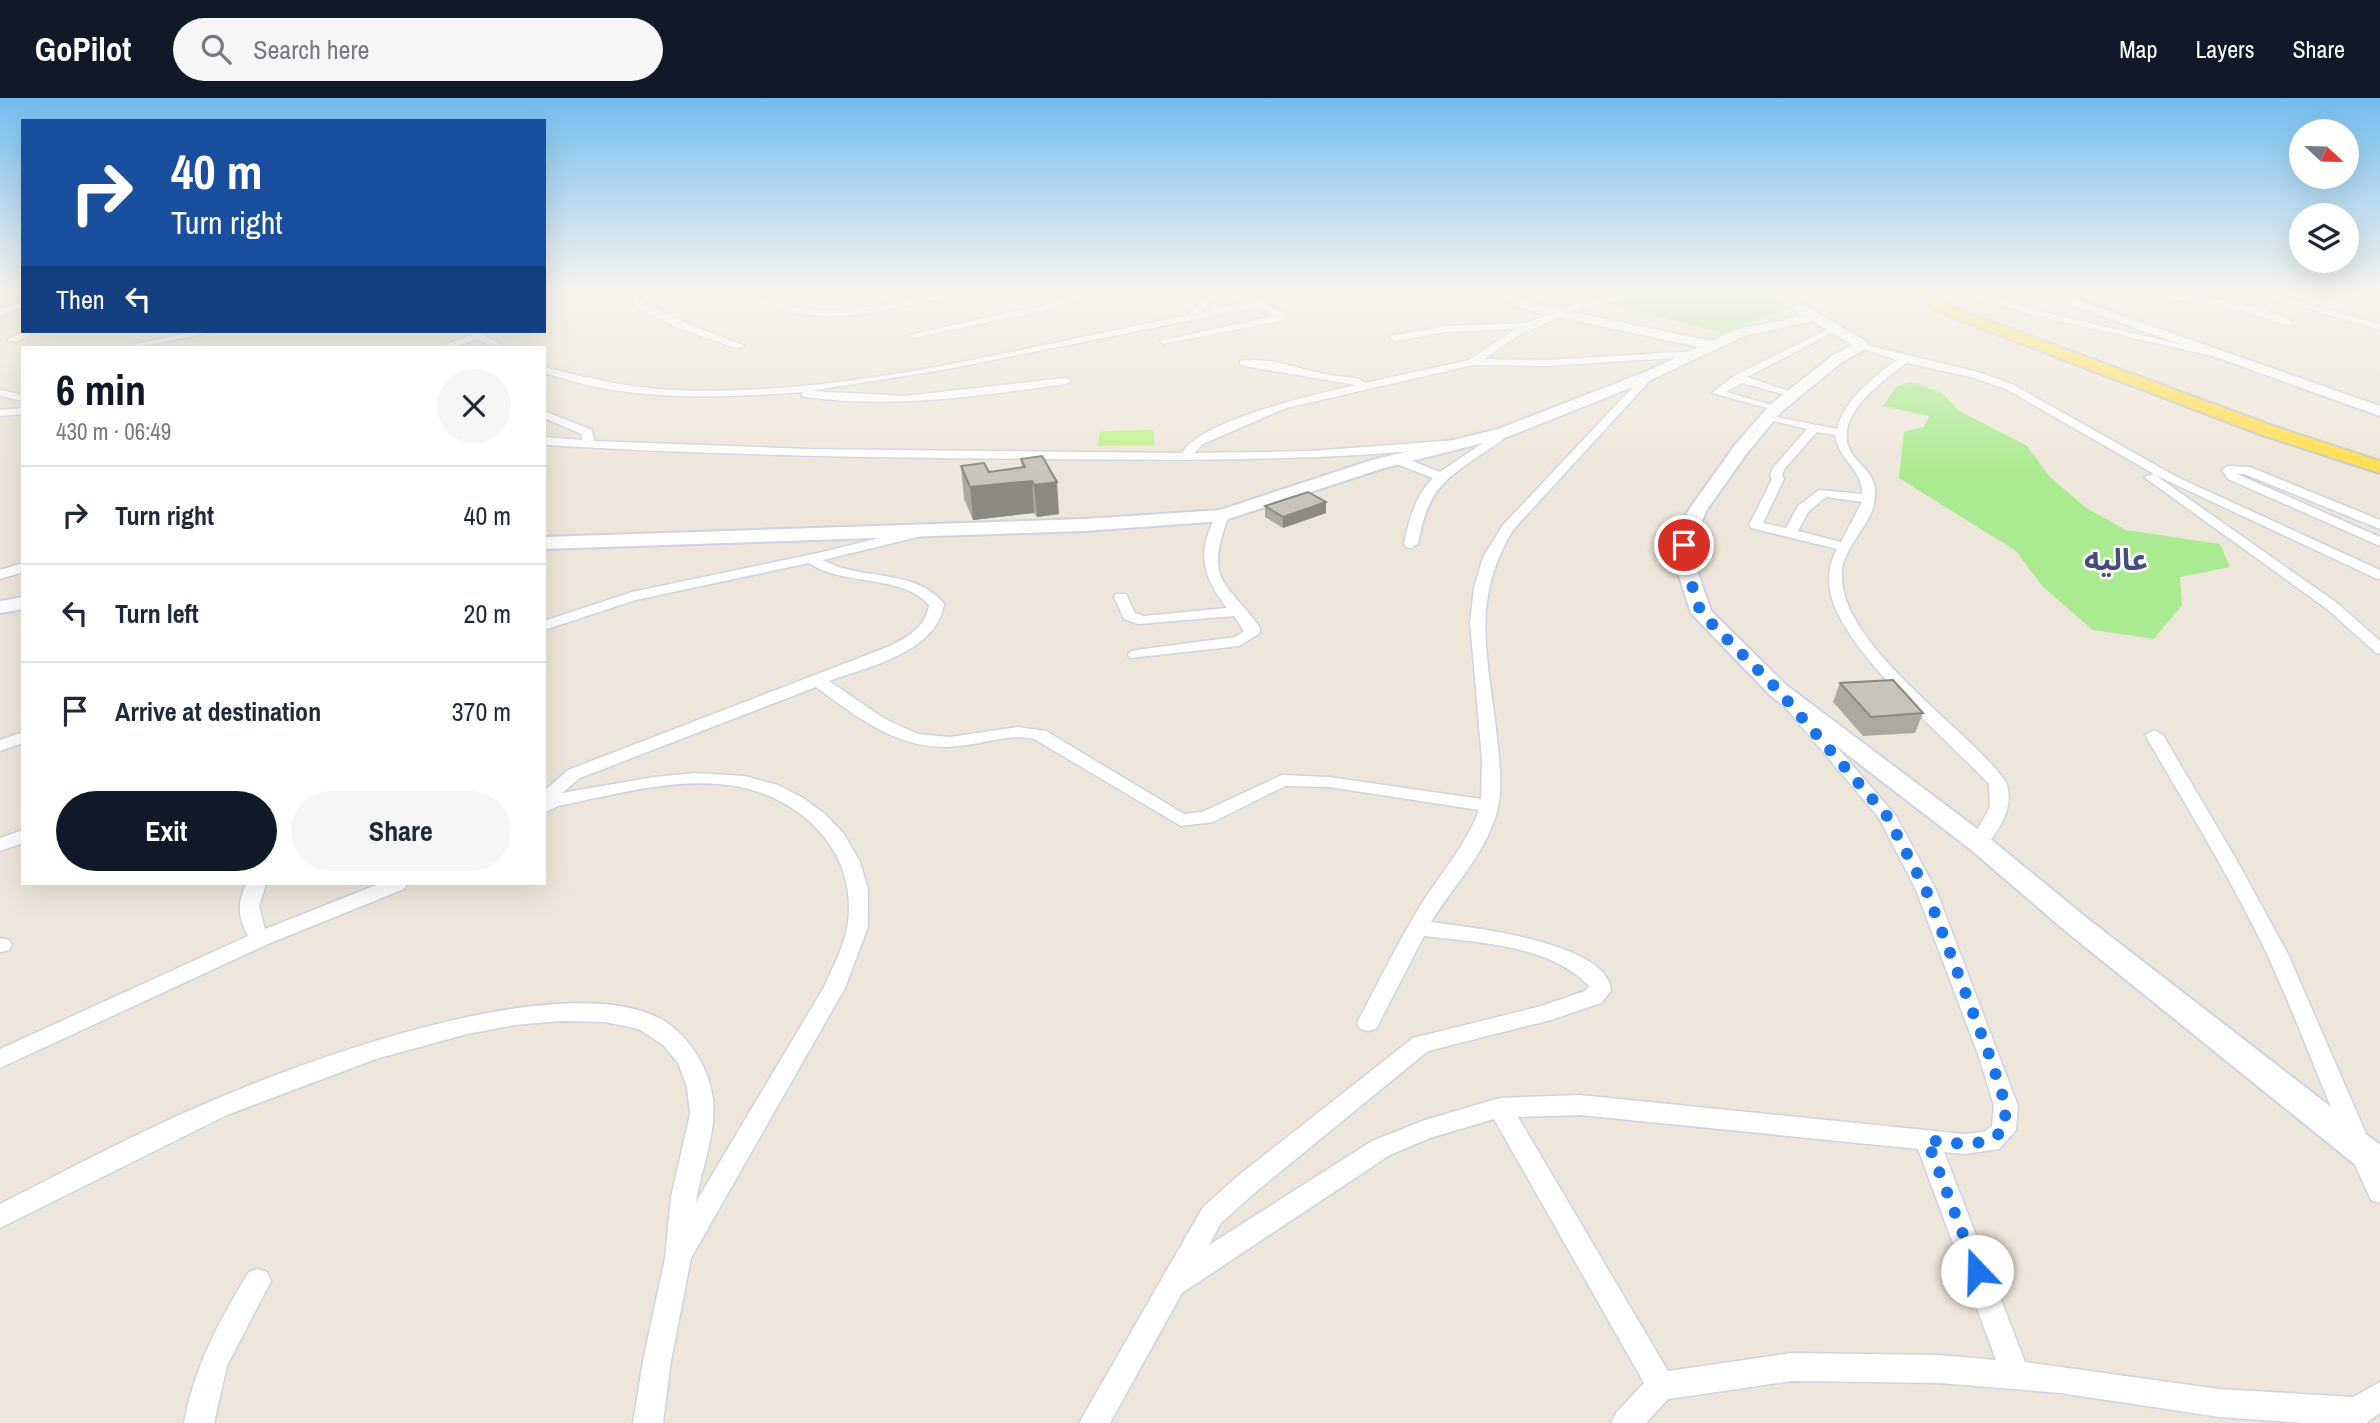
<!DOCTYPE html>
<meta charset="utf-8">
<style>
:root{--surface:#fff;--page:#f6f6f7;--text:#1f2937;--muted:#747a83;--line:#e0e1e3;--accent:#111827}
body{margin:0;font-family:"Archivo Narrow","Noto Sans Arabic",sans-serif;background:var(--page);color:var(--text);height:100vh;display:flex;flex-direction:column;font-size:26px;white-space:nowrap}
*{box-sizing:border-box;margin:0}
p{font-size:23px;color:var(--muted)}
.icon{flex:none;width:38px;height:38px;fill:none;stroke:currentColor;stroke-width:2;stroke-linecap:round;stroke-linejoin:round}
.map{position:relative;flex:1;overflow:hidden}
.sheet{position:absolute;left:21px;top:248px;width:525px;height:539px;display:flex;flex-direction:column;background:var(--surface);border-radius:0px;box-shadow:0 7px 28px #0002}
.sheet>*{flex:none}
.guide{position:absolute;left:21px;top:21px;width:525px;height:214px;border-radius:0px;box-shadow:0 7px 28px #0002;background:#1a4fa0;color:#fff;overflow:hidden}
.needle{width:46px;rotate:112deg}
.tools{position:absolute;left:2289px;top:21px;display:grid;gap:14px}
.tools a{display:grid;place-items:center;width:70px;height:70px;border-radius:50%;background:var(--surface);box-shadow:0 7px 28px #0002;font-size:35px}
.pin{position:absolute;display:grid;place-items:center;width:60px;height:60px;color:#fff;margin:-30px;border:4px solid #fff;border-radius:50%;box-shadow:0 2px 7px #0007}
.me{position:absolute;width:77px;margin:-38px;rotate:339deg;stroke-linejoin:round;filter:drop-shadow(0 0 5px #0008)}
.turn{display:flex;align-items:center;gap:24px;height:147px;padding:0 35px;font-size:32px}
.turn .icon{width:91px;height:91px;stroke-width:2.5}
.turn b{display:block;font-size:49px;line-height:60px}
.then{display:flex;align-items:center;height:66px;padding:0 35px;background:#0003;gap:14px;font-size:26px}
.round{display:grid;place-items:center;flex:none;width:74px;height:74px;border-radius:37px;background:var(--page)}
.overview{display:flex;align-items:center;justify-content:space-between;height:119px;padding:0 35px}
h1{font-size:42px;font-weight:700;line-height:52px;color:var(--accent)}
.button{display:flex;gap:14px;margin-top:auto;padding:14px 35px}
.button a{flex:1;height:80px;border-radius:42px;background:var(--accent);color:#fff;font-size:28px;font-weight:700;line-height:80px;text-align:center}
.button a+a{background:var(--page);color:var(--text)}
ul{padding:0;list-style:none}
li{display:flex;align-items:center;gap:21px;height:98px;padding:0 35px;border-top:2px solid var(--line)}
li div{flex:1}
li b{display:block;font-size:26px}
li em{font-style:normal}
header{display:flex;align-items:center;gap:42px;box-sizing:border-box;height:98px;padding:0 35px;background:var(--accent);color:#fff}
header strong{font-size:33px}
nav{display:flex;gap:38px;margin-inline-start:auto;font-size:24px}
.search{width:490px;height:63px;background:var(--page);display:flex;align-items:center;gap:18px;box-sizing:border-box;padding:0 24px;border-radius:38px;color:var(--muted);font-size:26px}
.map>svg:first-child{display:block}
.green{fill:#aaea90}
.pitch{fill:#c2f38b}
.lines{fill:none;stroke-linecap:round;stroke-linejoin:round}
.street-casing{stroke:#cfd2e4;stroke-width:3}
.secondary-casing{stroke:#cfd2e4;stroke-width:4}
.primary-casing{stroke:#c8c8c8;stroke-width:4}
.street{fill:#fff;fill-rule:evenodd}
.secondary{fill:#fff;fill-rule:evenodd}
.primary{fill:#ffde4d;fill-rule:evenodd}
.wall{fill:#aca99f}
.shaded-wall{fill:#8c8982}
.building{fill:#c8c4b9;stroke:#8c8982;stroke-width:2}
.route{stroke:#1a73e8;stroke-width:12;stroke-dasharray:0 21.6}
.labels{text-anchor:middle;stroke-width:5;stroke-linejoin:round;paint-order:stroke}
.far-town-label{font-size:30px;font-weight:bold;fill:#454d7f;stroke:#fff}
</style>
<header>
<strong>GoPilot</strong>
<div class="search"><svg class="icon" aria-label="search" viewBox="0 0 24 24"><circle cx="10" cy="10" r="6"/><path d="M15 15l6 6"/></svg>Search here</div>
<nav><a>Map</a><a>Layers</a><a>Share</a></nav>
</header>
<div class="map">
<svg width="2380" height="1325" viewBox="0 0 2380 1325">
<rect width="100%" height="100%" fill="#ede6da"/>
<!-- green -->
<g class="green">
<polygon points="1663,191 1761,191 1791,209 1723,235 1601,204"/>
<polygon points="1910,284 1941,294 1958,312 2027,348 2050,379 2086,410 2126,432 2220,446 2230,469 2180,479 2182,507 2154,541 2093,532 2043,489 2016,453 1899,380 1904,334 1924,329 1929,318 1883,308 1897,288"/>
</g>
<!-- pitch -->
<polygon class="pitch" points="1154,332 1154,347 1098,348 1100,333"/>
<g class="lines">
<!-- street casing -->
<g class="street-casing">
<g id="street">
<path d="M 628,191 L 637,191 L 637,198 L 641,203 L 688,226 L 745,248 L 736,250 C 706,239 647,224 627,198 Z"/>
<path d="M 747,191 L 756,191 L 757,197 C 808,222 862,211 915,200 L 891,191 C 903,191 913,196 925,197 C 940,199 956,190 972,191 C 959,199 939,200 925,204 C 865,218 805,228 749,200 Z"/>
<polygon points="1092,191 1106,191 1045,212 914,240 909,237 1040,208"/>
<path d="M 1215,191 L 1225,191 L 1201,214 L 1308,191 L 1323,191 L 1266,206 L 1284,215 L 1285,220 L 1280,223 L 1164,246 L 1159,243 L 1275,218 L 1256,209 L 954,270 L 810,293 L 904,298 L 1066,280 L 1071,283 L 1066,286 C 979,298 894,311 806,299 L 802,298 L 802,294 C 737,299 672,302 607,291 C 586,288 565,281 544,275 L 544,269 C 587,280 630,290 674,292 C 847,299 1019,250 1188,217 Z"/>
<path d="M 1633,191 L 1650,191 L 1558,219 L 1516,239 L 1484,261 L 1548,262 L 1698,253 L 1702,254 L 1702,258 L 1548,268 L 1473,267 L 1286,310 L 1203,346 L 1194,355 L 1311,353 L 1457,342 L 1459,345 L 1453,349 C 1316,364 1179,362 1041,361 C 875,360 710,357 544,347 L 544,339 L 582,342 L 582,336 L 544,320 L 544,313 L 592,332 L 594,343 L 808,351 L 1182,355 C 1203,321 1317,296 1356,287 L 1244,268 L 1240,267 L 1240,263 C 1269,258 1301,272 1329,277 C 1339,279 1360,278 1365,285 L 1469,262 L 1515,231 L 1446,234 L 1395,243 L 1390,240 L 1391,238 L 1446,228 L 1527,225 L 1573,207 Z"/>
<polygon points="1812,191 1824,191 1795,205 1787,203"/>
<polygon points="1962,191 1974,191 2043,214 2212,254 2207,257 2038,218 1980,201"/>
<polygon points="2240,191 2254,191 2380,226 2380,232"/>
<path d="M 2109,193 C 2155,194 2256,199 2293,225 L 2288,228 L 2255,217 L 2199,204 L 2139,199 L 2047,200 L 2042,197 L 2047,194 Z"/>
<polygon points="23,203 23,209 0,217 0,211"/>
<polygon points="1832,229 1840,231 1747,279 1794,295 1794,299 1742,285 1726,294 1779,309 1779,313 1712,295 1734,278"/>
<polygon points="26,233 39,233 16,244 7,242"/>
<polygon points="197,233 211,234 136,250 131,247"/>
<polygon points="478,234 509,250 497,250 477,241 451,250 437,250"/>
<path d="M 1858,245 L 1978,274 L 2014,287 L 2177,379 L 2380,472 L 2380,481 L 2375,480 L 2155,377 L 2337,505 L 2380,543 L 2380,556 L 2375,554 L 2327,511 L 2144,379 L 2154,376 L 2006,291 L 1970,279 L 1907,265 C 1884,282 1833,317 1850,352 C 1857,366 1874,374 1875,392 C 1878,424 1844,444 1842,474 C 1837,546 1967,629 2006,684 C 2015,710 2000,729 1986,749 L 1972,749 L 1970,745 L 1990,709 L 1989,686 C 1946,640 1845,555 1831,497 C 1827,480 1829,466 1837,451 L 1751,430 L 1749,427 L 1772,381 L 1770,377 L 1773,370 L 1807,331 L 1761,320 L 1767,317 L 1837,331 C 1844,301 1874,279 1897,262 L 1858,249 ZM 1817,334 L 1835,337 C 1838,361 1863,372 1862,396 L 1819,392 L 1798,408 L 1786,430 L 1763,425 L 1784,381 L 1782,377 L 1785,370 ZM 1826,399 L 1862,404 L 1841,444 L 1798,433 L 1808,414 Z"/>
<path d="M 1646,275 L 1655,277 L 1513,432 C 1469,505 1489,561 1497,640 C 1499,662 1503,687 1498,709 C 1489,752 1453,788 1431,824 C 1468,829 1610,844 1611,893 L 1601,905 L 1551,922 L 1428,953 L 1257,1093 L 1221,1125 L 1209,1147 L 1372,1043 L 1425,1022 L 1500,1000 L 1580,997 L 1964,1036 L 1984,1034 L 1992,1028 L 1994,1008 L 1979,959 L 1916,792 L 1879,720 L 1786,610 L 1794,605 L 1800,606 L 1896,718 L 1936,792 L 2018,1008 L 2016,1032 L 1999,1051 L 1964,1056 L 1944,1054 L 2025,1264 L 2219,1291 L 2353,1299 L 2380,1284 L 2380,1315 L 2366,1325 L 2304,1325 L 2219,1319 L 2060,1295 L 1939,1285 L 1792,1283 L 1668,1301 L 1646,1325 L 1611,1325 L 1616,1315 L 1644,1285 L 1494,1021 L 1430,1040 L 1390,1057 L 1182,1195 L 1110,1325 L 1079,1325 L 1203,1109 L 1239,1077 L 1413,940 L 1541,908 L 1585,893 L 1589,888 C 1548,846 1479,845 1424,838 L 1376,931 L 1368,933 L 1360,931 L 1357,925 C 1378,885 1398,844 1422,805 C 1442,774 1466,747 1479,712 L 1329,689 L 1285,688 L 1213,724 L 1181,728 L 1034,641 C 1009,635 984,646 958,648 C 902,655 858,620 816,589 L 580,680 L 562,695 L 654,679 L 695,675 L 744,678 L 778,687 L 803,700 L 825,716 L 844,736 L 860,764 L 868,791 L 868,829 L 845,890 L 691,1160 L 671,1263 L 663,1325 L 633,1325 L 643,1263 L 665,1160 L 671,1099 L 690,1016 L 687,989 L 678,965 L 663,947 L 639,931 L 604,924 L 561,923 L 515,927 L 467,936 L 376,961 L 227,1017 L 0,1130 L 0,1106 C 69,1071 138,1034 209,1004 C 308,961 564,867 663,922 C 686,936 705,964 711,990 C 720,1028 702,1067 696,1104 L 824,889 C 833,868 845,847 848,824 C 858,745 789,690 717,686 C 664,682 610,698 558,708 L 544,715 L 544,693 L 568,672 L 885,550 C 905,541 926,530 929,507 C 900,475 844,489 809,465 L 636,502 L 544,532 L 544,523 L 632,494 L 818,455 L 925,429 L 930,430 L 930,436 L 823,462 C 860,483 917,470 944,506 C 937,554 868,569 829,583 L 885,621 L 918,636 L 950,639 L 1018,629 L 1046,633 L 1184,716 L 1202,714 L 1282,677 L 1329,679 L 1481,701 L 1482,662 L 1470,524 L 1474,490 L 1483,459 L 1503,427 ZM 1580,1017 L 1918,1051 L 1996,1262 L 1939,1257 L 1792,1255 L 1668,1273 L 1518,1019 Z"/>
<polygon points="0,292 23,297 23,303 0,298"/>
<polygon points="23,310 23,316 0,318 0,312"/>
<path d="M 1500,333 L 1510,335 C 1501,344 1489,351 1479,358 C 1438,385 1427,398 1418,446 L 1411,450 L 1406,449 L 1404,446 C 1409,421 1415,398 1433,380 L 1394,365 L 1394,359 L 1402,359 L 1440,374 Z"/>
<polygon points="2228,368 2250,369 2380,422 2380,431 2244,376 2237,376 2380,439 2380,448 2228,381 2222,372"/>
<path d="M 1222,413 L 1229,417 C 1205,483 1222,479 1260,529 L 1260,535 L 1239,548 L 1130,560 L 1128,557 L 1130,554 L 1136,552 L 1235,539 L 1244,533 L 1234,518 L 1138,526 L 1124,521 L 1114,499 L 1116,496 L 1126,496 L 1135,515 L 1144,518 L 1227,510 C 1207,484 1197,462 1210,431 C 1213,423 1214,416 1222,413 Z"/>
<polygon points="23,465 23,474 0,481 0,472"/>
<path d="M 2154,632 L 2163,637 L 2236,761 L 2288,856 L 2380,1068 L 2380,1105 L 2371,1102 C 2333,1021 2304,937 2267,856 C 2231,781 2187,709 2145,637 Z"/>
<polygon points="23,634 23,645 0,653 0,642"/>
<polygon points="23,732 23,745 0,753 0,740"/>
<path d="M 246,786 L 266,786 L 259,808 L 265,831 L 379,786 L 407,786 L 404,791 L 268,846 L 0,970 L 0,951 L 248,838 C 238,819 237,806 246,786 Z"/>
<polygon points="0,840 9,842 12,847 9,852 0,854"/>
<path d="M 258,1171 L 267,1174 L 271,1183 L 227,1268 L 214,1325 L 184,1325 C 194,1270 219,1222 249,1174 Z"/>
</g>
</g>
<!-- secondary casing -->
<g class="secondary-casing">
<g id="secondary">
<polygon points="1488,191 1503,191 1543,208 1711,243 1735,232 1803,218 1762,191 1777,191 1867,244 1867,250 1842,264 1781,314 1747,355 1706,413 1693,447 1695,466 1711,513 1786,587 1988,739 2088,821 2380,1047 2380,1082 2368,1077 2068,835 1970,751 1770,597 1691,515 1675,466 1673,447 1688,413 1735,347 1769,308 1832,258 1852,247 1813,223 1744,238 1655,280 1510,338 1384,370 1222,423 1085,433 544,451 544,439 1085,421 1220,412 1372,362 1498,331 1645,274 1699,249 1535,214 1512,207"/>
<polygon points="2027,191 2045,191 2380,308 2380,318"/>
<polygon points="23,499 23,511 0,515 0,503"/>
</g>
</g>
<!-- primary casing -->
<g class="primary-casing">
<polygon id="primary" points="1919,191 1933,191 1937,201 1967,215 2273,328 2380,363 2380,375 2259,336 1957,221 1926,207"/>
</g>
<!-- street -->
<use href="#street" class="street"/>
<!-- secondary -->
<use href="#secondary" class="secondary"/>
<!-- primary -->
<use href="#primary" class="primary"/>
</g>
<!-- wall -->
<g class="wall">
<polygon points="1021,361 1059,416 1037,419 1034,415 973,422 964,401 961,368 989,374 1022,370"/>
<polygon points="1265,408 1326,415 1283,430 1265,419"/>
<polygon points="1840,585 1923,615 1915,635 1863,638 1833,604"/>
</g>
<!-- shaded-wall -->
<g class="shaded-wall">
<polygon points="1032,383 1034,415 973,422 970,389"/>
<polygon points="1057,384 1059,416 1037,419 1034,387"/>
<polygon points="1326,404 1326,415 1283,430 1283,419"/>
</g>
<!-- building -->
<g class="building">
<polygon points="1042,358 1057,384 1034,387 1032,383 970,389 961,368 984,365 989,374 1025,369 1021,361"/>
<polygon points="1308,394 1326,404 1283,419 1265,408"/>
<polygon points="1893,582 1923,615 1871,619 1840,585"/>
</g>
<!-- sky -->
<linearGradient id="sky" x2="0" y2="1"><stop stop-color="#72bdf0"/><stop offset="0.51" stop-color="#f7f4ee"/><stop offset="1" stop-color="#f7f4ee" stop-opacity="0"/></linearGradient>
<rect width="2380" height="376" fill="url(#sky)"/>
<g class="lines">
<!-- route -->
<path class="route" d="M 1684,447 L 1685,466 L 1701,515 L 1778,592 L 1887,718 L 1926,792 L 1990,959 L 2006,1008 L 2004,1032 C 1979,1052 1957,1045 1927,1042 L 1977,1173"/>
</g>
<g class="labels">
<!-- far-town labels -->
<g class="far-town-label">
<text x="2116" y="472">عاليه</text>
</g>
</g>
</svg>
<div class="tools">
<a><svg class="needle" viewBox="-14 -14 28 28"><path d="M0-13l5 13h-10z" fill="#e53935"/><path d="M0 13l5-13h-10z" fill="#747a83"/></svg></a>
<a><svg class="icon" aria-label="layers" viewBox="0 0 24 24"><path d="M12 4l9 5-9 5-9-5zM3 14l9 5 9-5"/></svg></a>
</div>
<div class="pin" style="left:1684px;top:447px;background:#d93025"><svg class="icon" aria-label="arrive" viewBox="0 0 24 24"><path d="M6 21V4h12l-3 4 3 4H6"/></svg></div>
<svg class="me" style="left:1977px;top:1173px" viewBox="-20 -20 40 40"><circle r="19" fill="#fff"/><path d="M0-13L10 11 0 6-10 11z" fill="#1a73e8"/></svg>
<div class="guide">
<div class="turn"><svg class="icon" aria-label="right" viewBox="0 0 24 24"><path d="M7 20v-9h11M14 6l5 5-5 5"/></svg><div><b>40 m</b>Turn right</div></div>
<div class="then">Then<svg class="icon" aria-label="left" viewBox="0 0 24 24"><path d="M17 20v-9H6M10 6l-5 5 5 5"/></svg></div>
</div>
<section class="sheet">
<div class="overview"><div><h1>6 min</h1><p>430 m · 06:49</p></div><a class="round"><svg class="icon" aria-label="close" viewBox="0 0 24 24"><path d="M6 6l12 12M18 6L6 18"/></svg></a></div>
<ul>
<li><svg class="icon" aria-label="right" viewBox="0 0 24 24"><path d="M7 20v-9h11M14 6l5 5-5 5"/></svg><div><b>Turn right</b></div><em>40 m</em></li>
<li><svg class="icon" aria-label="left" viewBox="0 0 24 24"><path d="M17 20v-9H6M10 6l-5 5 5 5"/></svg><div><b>Turn left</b></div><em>20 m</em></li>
<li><svg class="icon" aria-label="arrive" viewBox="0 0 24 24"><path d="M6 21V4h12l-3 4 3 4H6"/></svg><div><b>Arrive at destination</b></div><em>370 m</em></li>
</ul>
<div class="button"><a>Exit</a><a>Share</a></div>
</section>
</div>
